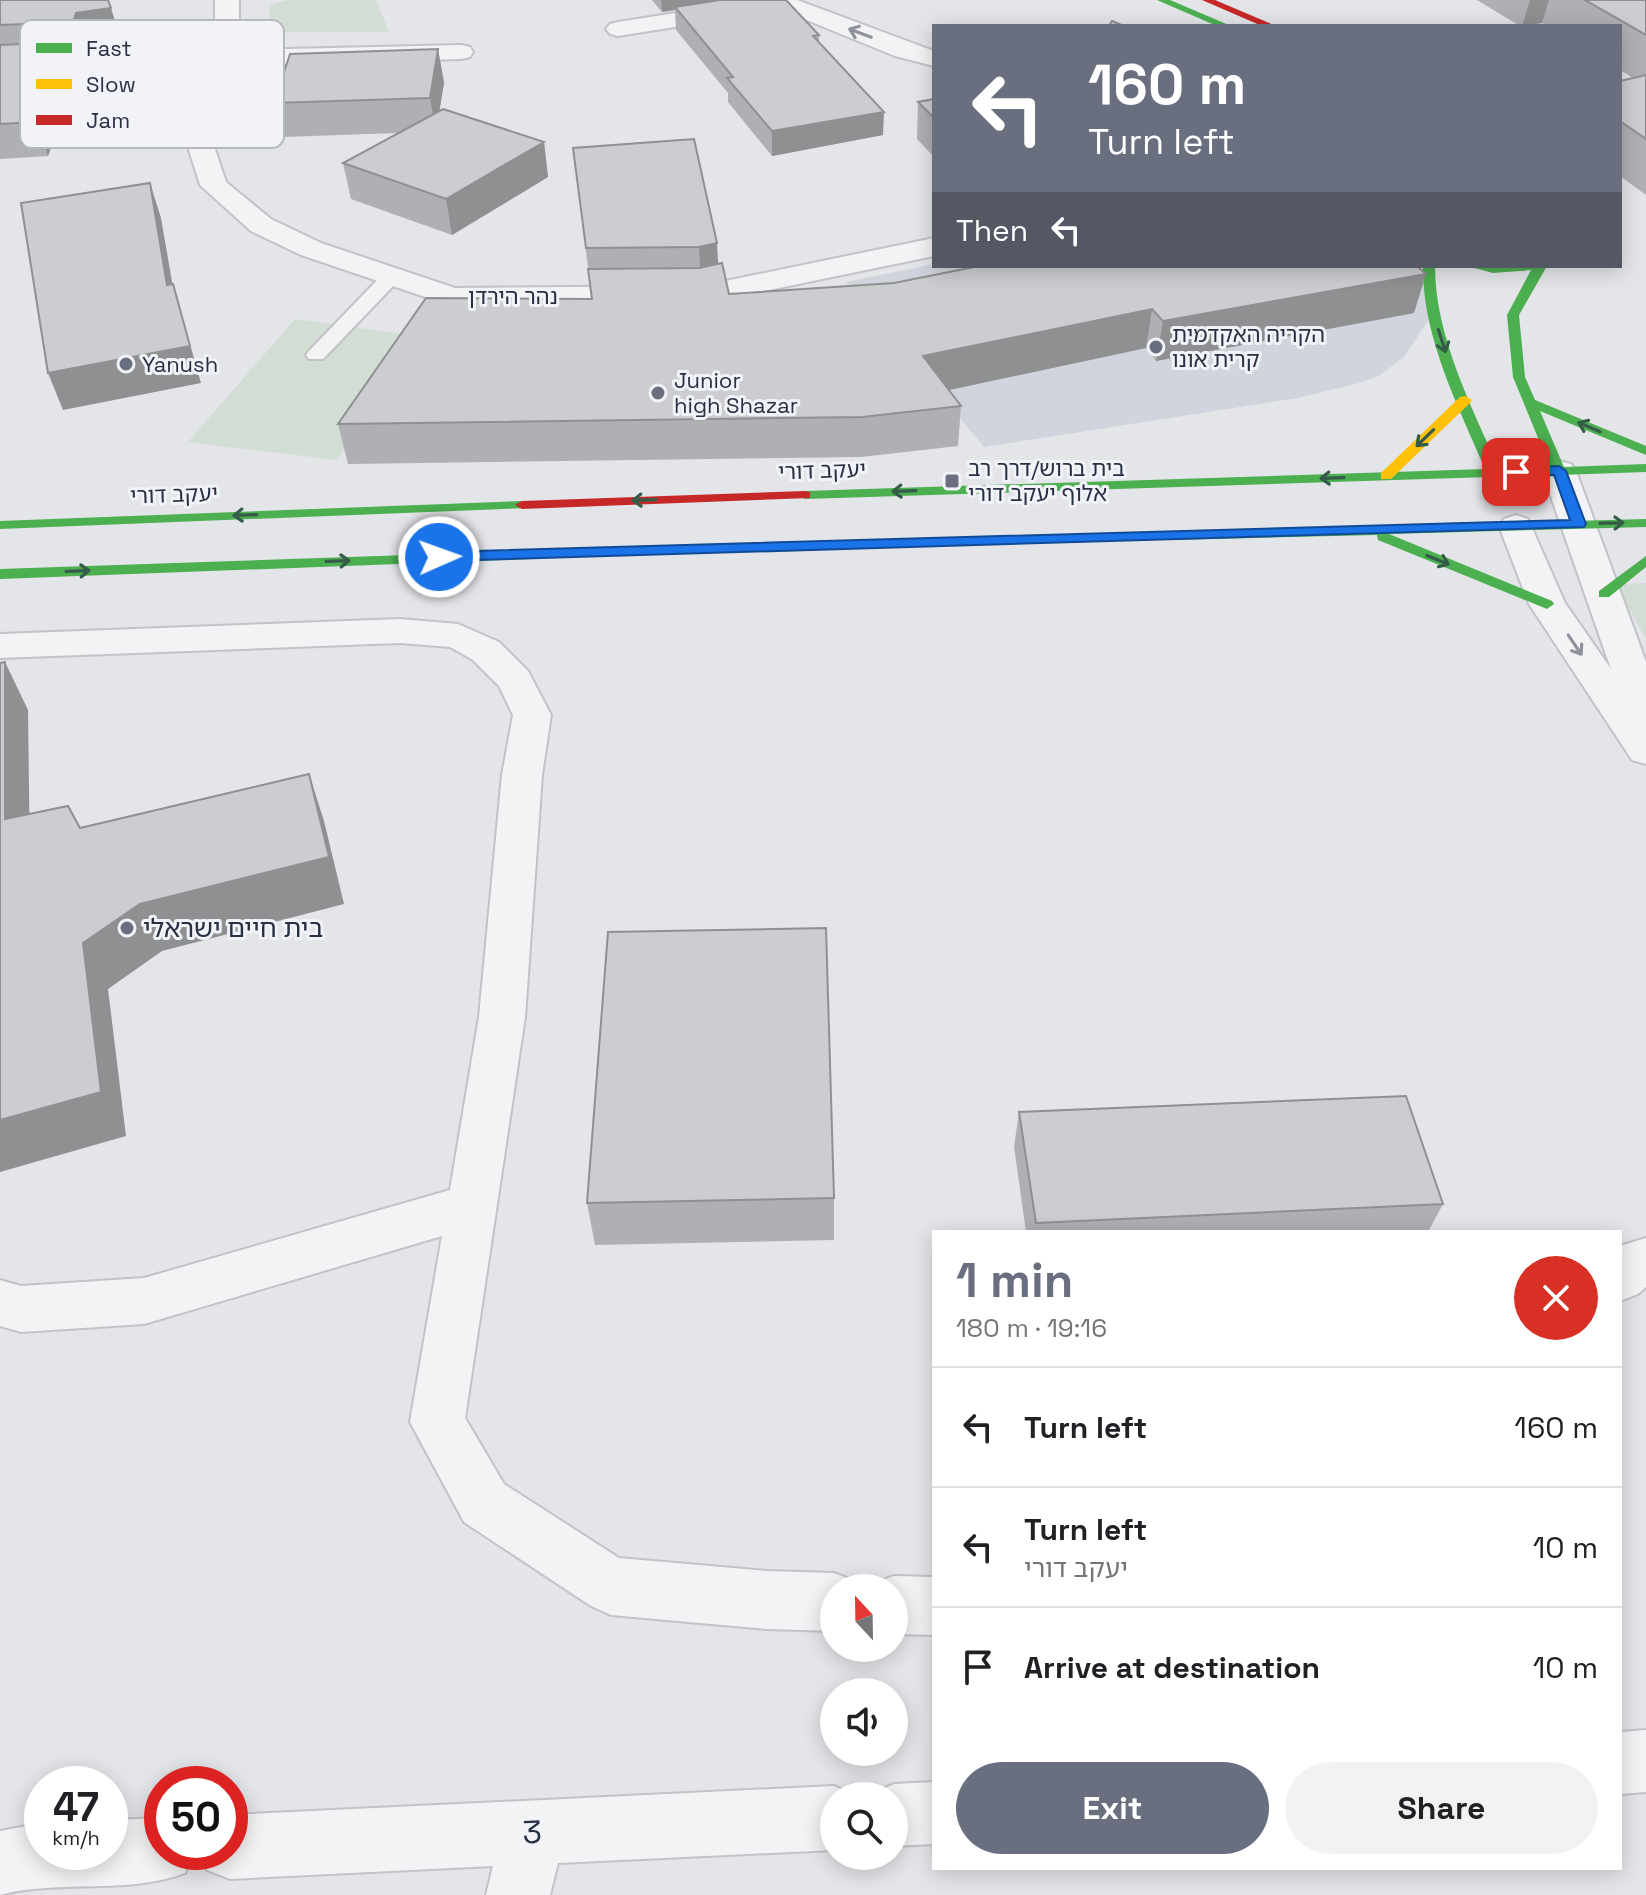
<!DOCTYPE html>
<meta charset="utf-8">
<style>
:root{--surface:#fff;--page:#f2f2f2;--text:#202124;--muted:#757577;--line:#e0e0e0;--accent:#696f7e}
body{margin:0;font-family:"Space Grotesk","Noto Sans Hebrew",sans-serif;background:var(--page);color:var(--text);height:100vh;display:flex;flex-direction:column;font-size:30px;white-space:nowrap}
*{box-sizing:border-box;margin:0}
p{font-size:26px;color:var(--muted)}
.icon{flex:none;width:44px;height:44px;fill:none;stroke:currentColor;stroke-width:2;stroke-linecap:round;stroke-linejoin:round}
.map{position:relative;flex:1;overflow:hidden}
.side{position:absolute;left:932px;top:1230px;width:690px;height:640px;display:flex;flex-direction:column;background:var(--surface);border-radius:0px;box-shadow:0 4px 20px #0003}
.side>*{flex:none}
.banner{position:absolute;left:932px;top:24px;width:690px;height:244px;border-radius:0px;box-shadow:0 4px 20px #0003;background:#696f7e;color:#fff;overflow:hidden}
.needle{width:52px;rotate:338deg}
.buttons{position:absolute;left:820px;top:1574px;display:grid;gap:16px}
.buttons a{display:grid;place-items:center;width:88px;height:88px;border-radius:50%;background:var(--surface);box-shadow:0 4px 20px #0003;font-size:40px}
.speed{position:absolute;left:24px;top:1766px;display:flex;gap:16px;font-size:40px;font-weight:700;text-align:center}
.speed>*{display:grid;place-content:center;width:104px;height:104px;border-radius:50%;background:var(--surface);box-shadow:0 4px 20px #0003;line-height:1}
.speed small{font-size:20px;font-weight:400}
.speed .limit{border:12px solid #d22;background:#fff;color:#111}
.pin{position:absolute;display:grid;place-items:center;width:68px;height:68px;color:#fff;margin:-34px;border-radius:16px;box-shadow:0 4px 12px #0006}
.me{position:absolute;width:88px;margin:-44px;rotate:88deg;stroke-linejoin:round;filter:drop-shadow(0 0 6px #0008)}
.turn{display:flex;align-items:center;gap:28px;height:168px;padding:0 24px;font-size:36px}
.turn .icon{width:104px;height:104px;stroke-width:2.5}
.turn b{display:block;font-size:56px;line-height:68px}
.then{display:flex;align-items:center;height:76px;padding:0 24px;background:#0003;gap:16px;font-size:30px}
.round{display:grid;place-items:center;flex:none;width:84px;height:84px;border-radius:42px;background:var(--page)}
.overview{display:flex;align-items:center;justify-content:space-between;height:136px;padding:0 24px}
h1{font-size:48px;font-weight:700;line-height:60px;color:var(--accent)}
.button{display:flex;gap:16px;margin-top:auto;padding:16px 24px}
.button a{flex:1;height:92px;border-radius:48px;background:var(--accent);color:#fff;font-size:32px;font-weight:700;line-height:92px;text-align:center}
.button a+a{background:var(--page);color:var(--text)}
ul{padding:0;list-style:none}
li{display:flex;align-items:center;gap:24px;height:120px;padding:0 24px;border-top:2px solid var(--line)}
li div{flex:1}
li b{display:block;font-size:30px}
li em{font-style:normal}
.map>svg:first-child{display:block}
.built{fill:#d1d4dc}
.green{fill:#d2ddd3}
.lines{fill:none;stroke-linecap:round;stroke-linejoin:round}
.lane-casing{stroke:#c1c3c7;stroke-width:4}
.street-casing{stroke:#c1c3c7;stroke-width:4}
.lane{fill:#f3f3f5;fill-rule:evenodd}
.street{fill:#f3f3f5;fill-rule:evenodd}
.fast{fill:#4caf50;fill-rule:evenodd}
.slow{fill:#ffc107;fill-rule:evenodd}
.jam{fill:#c62828;fill-rule:evenodd}
.wall{fill:#afb0b4}
.shaded-wall{fill:#8f9092}
.building{fill:#cccdd1;stroke:#8f9092;stroke-width:2}
.oneway{stroke:#8e929c}
.oneway2{stroke:#355c48}
.route{fill:#1a73e8;stroke:#114b97;stroke-width:2}
.poi-dot{fill:#696f7e;stroke:#f1f3f8;stroke-width:3}
.labels{text-anchor:middle;stroke-width:6;stroke-linejoin:round;paint-order:stroke}
.far-street-label{font-size:22px;fill:#283044;stroke:#f1f3f8}
.far-poi-label{font-size:22px;fill:#283044;stroke:#f1f3f8;text-anchor:start}
.poi-label{font-size:26px;fill:#283044;stroke:#f1f3f8;text-anchor:start}
.near-street-label{font-size:32px;fill:#283044;stroke:#f1f3f8}
.key{fill:#f1f3f8;stroke:#b5b8c2;stroke-width:2}
.key-label{font-size:22px;fill:#283044}
</style>
<div class="map">
<svg width="1646" height="1895" viewBox="0 0 1646 1895">
<rect width="100%" height="100%" fill="#e3e5e9"/>
<!-- built -->
<polygon class="built" points="934,264 1417,266 1435,310 1404,357 1379,376 1359,383 1298,398 984,447 846,282"/>
<!-- green -->
<g class="green">
<polygon points="289,0 376,0 389,32 270,32 269,5"/>
<polygon points="295,319 409,335 337,460 188,442"/>
<polygon points="1646,583 1646,639 1615,584"/>
</g>
<g class="lines">
<!-- lane casing -->
<g class="lane-casing">
<polygon id="lane" points="392,270 399,272 401,276 399,280 323,359 309,359 306,355 309,351 385,272"/>
</g>
<!-- street casing -->
<g class="street-casing">
<g id="street">
<polygon points="215,0 239,0 239,50 461,45 470,47 473,52 470,57 461,59 236,65 208,128 226,182 271,219 321,243 455,288 701,286 934,238 934,256 701,304 452,306 301,255 251,231 200,185 182,128 211,66 0,76 0,62 215,51"/>
<polygon points="758,0 797,0 934,51 934,66 895,56 782,10 618,36 610,34 606,29 610,24 618,22"/>
<polygon points="1559,461 1571,464 1576,471 1646,662 1646,764 1632,760 1529,604 1499,526 1504,519 1516,515 1528,519 1565,603 1611,669 1542,471 1547,464"/>
<polygon points="400,619 458,624 499,642 528,671 551,715 542,775 525,1017 465,1418 504,1484 619,1558 767,1571 834,1573 855,1581 857,1588 834,1588 834,1631 767,1629 611,1615 591,1606 464,1522 410,1422 442,1236 144,1324 21,1332 0,1326 0,1280 21,1286 144,1278 450,1190 479,1017 502,775 513,715 499,686 473,660 450,647 400,643 0,658 0,634"/>
<polygon points="1646,1238 1646,1287 1638,1294 1620,1301 1620,1246"/>
<polygon points="894,1576 934,1577 934,1635 894,1634 894,1588 872,1588 873,1584"/>
<polygon points="1646,1730 1646,1792 1620,1794 1620,1732"/>
<polygon points="934,1782 934,1844 894,1846 894,1796 870,1796 872,1793 894,1784"/>
<polygon points="834,1786 856,1796 834,1796 834,1850 558,1863 550,1895 486,1895 493,1866 230,1879 207,1870 200,1852 230,1852 230,1815"/>
<path d="M 162,1818 L 162,1852 L 193,1852 L 185,1873 C 128,1895 60,1879 0,1895 L 0,1831 L 42,1823 L 42,1852 L 110,1852 L 110,1820 Z"/>
</g>
</g>
<!-- lane -->
<use href="#lane" class="lane"/>
<!-- street -->
<use href="#street" class="street"/>
<!-- fast -->
<g class="fast">
<polygon points="1157,0 1170,0 1231,26 1217,26"/>
<path d="M 1423,266 L 1435,266 C 1435,336 1471,405 1499,469 L 1550,467 L 1513,377 L 1507,315 L 1531,270 L 1493,273 L 1467,266 L 1547,266 L 1519,315 L 1525,377 L 1535,400 L 1646,446 L 1646,455 L 1540,411 L 1564,467 L 1646,464 L 1646,472 L 1502,477 L 1511,497 L 1504,501 L 1497,497 L 1489,477 L 805,499 L 798,495 L 805,491 L 1485,469 C 1458,406 1422,336 1423,266 Z"/>
<polygon points="522,501 529,505 527,508 0,529 0,521"/>
<polygon points="1646,519 1646,527 1389,534 1552,601 1554,604 1547,609 1378,540 1377,535 1167,540 1160,536 1167,532"/>
<polygon points="790,542 795,543 795,549 0,579 0,569"/>
<polygon points="1646,556 1646,567 1609,597 1599,597 1599,591"/>
</g>
<!-- slow -->
<g class="slow">
<polygon points="1465,396 1472,400 1470,403 1391,479 1381,479 1381,473 1460,397"/>
<polygon points="1167,532 1172,533 1172,539 790,550 783,546 790,542"/>
</g>
<!-- jam -->
<g class="jam">
<polygon points="1202,0 1215,0 1276,26 1262,26"/>
<polygon points="805,491 810,492 810,498 522,509 515,505 522,501"/>
</g>
</g>
<!-- wall -->
<g class="wall">
<polygon points="0,0 108,0 121,41 87,46 84,55 70,55 76,75 48,156 0,159"/>
<polygon points="652,0 786,0 819,35 819,42 883,135 772,156 728,102 728,93 676,30 675,10 662,12"/>
<polygon points="1477,0 1646,0 1646,195 1620,176 1620,81 1633,78 1620,70 1620,26 1546,26 1542,23 1520,26"/>
<polygon points="438,49 444,83 439,111 544,142 548,177 452,235 351,199 343,163 398,133 283,137 274,103"/>
<polygon points="934,99 934,157 917,139 918,102"/>
<polygon points="694,139 718,264 729,294 1414,313 1156,361 1146,348 949,390 961,406 958,446 861,457 348,464 338,424 592,299 573,148"/>
<polygon points="1019,1112 1443,1204 1428,1232 1026,1232 1014,1147"/>
<polygon points="834,1198 834,1240 595,1245 587,1203"/>
</g>
<!-- shaded-wall -->
<g class="shaded-wall">
<polygon points="661,0 742,0 675,7 675,10 662,12"/>
<polygon points="1530,0 1549,0 1542,23 1522,26"/>
<polygon points="111,8 121,41 87,46 84,55 73,22 76,13"/>
<polygon points="66,42 76,75 48,156 36,122"/>
<polygon points="438,49 444,83 436,132 430,98"/>
<polygon points="884,112 883,135 772,156 772,131"/>
<polygon points="544,142 548,177 452,235 446,199"/>
<polygon points="150,183 161,218 179,322 167,285"/>
<polygon points="717,243 719,279 701,283 699,247"/>
<polygon points="1426,274 1414,313 1156,361 1163,321"/>
<polygon points="173,284 201,383 63,410 48,373"/>
<polygon points="1152,309 1146,348 921,396 923,356"/>
<polygon points="5,662 28,710 30,866 5,819"/>
<polygon points="309,774 324,821 344,904 162,951 108,989 126,1136 0,1172 0,1120 83,943"/>
</g>
<!-- building -->
<g class="building">
<polygon points="0,0 108,0 111,8 76,13 73,22 0,25"/>
<polygon points="720,0 786,0 819,35 813,36 884,112 772,131 727,78 733,77 675,7"/>
<polygon points="1585,0 1646,0 1646,35"/>
<polygon points="1112,21 1124,26 1109,26"/>
<polygon points="66,42 36,122 0,124 0,45"/>
<polygon points="438,49 430,98 274,103 290,54"/>
<polygon points="1646,75 1646,139 1620,121 1620,81"/>
<polygon points="934,99 934,118 918,102"/>
<polygon points="443,109 544,142 446,199 343,163"/>
<polygon points="694,139 717,243 699,247 586,248 573,148"/>
<polygon points="150,183 167,285 173,284 190,346 48,373 21,203"/>
<polygon points="722,263 729,294 894,283 979,266 1417,266 1426,274 1163,321 1152,309 923,356 961,406 862,417 338,424 426,298 592,299 588,269 699,268"/>
<polygon points="5,662 5,819 68,806 80,828 309,774 329,857 140,904 83,943 101,1092 0,1120 0,663"/>
<polygon points="826,928 834,1198 587,1203 608,932"/>
<polygon points="1406,1096 1443,1204 1036,1223 1019,1112"/>
</g>
<!-- one-way arrows -->
<defs><path id="oneway-shaft" d="M-6 0H5M1.5-3L5.5 0L1.5 3" fill="none" stroke-width="1.6" stroke-linecap="round" stroke-linejoin="round" transform="scale(2)"/></defs>
<g class="oneway">
<use href="#oneway-shaft" transform="translate(860 33) rotate(-159)"/>
<use href="#oneway-shaft" transform="translate(1575 645) rotate(56)"/>
</g>
<g class="oneway2">
<use href="#oneway-shaft" transform="translate(1442 341) rotate(72)"/>
<use href="#oneway-shaft" transform="translate(1589 427) rotate(-157)"/>
<use href="#oneway-shaft" transform="translate(1425 438) rotate(136)"/>
<use href="#oneway-shaft" transform="translate(1332 478) rotate(178)"/>
<use href="#oneway-shaft" transform="translate(904 491) rotate(178)"/>
<use href="#oneway-shaft" transform="translate(644 500) rotate(178)"/>
<use href="#oneway-shaft" transform="translate(245 515) rotate(178)"/>
<use href="#oneway-shaft" transform="translate(1612 523) rotate(-1)"/>
<use href="#oneway-shaft" transform="translate(1438 560) rotate(22)"/>
<use href="#oneway-shaft" transform="translate(338 561) rotate(-2)"/>
<use href="#oneway-shaft" transform="translate(78 571) rotate(-2)"/>
</g>
<!-- route -->
<polygon class="route" points="1559,466 1566,471 1586,524 1584,527 439,561 432,557 439,552 1570,520 1554,475 1516,476 1509,472 1516,468"/>
<!-- markers -->
<g class="poi-dot">
<circle cx="1156" cy="347" r="8"/>
<circle cx="126" cy="364" r="8"/>
<circle cx="658" cy="393" r="8"/>
<rect x="944" y="473" width="16" height="16" rx="4"/>
<circle cx="127" cy="928" r="8"/>
</g>
<g class="labels">
<!-- far-street labels -->
<g class="far-street-label">
<text x="513" y="304">נהר הירדן</text>
<text transform="translate(822 470) rotate(-2)" y="8">יעקב דורי</text>
<text transform="translate(174 494) rotate(-2)" y="8">יעקב דורי</text>
</g>
<!-- far-poi labels -->
<g class="far-poi-label">
<text x="1172" y="342">הקריה האקדמית<tspan x="1172" dy="25">קרית אונו</tspan></text>
<text x="142" y="372">Yanush</text>
<text x="674" y="388">Junior<tspan x="674" dy="25">high Shazar</tspan></text>
<text x="968" y="476">בית ברוש/דרך רב<tspan x="968" dy="25">אלוף יעקב דורי</tspan></text>
</g>
<!-- poi labels -->
<g class="poi-label">
<text x="143" y="937">בית חיים ישראלי</text>
</g>
<!-- near-street labels -->
<g class="near-street-label">
<text transform="translate(532 1832) rotate(-3)" y="11">3</text>
</g>
</g>
<!-- legend -->
<rect x="20" y="20" width="264" height="128" rx="12" class="key"/>
<rect x="36" y="43" width="36" height="10" fill="#4caf50"/>
<rect x="36" y="79" width="36" height="10" fill="#ffc107"/>
<rect x="36" y="115" width="36" height="10" fill="#c62828"/>
<g class="key-label">
<text x="86" y="56">Fast</text>
<text x="86" y="92">Slow</text>
<text x="86" y="128">Jam</text>
</g>
</svg>
<div class="buttons">
<a><svg class="needle" viewBox="-14 -14 28 28"><path d="M0-13l5 13h-10z" fill="#e53935"/><path d="M0 13l5-13h-10z" fill="#757577"/></svg></a>
<a><svg class="icon" aria-label="sound" viewBox="0 0 24 24"><path d="M4 9h4l5-4v14l-5-4H4zM17 9q2 3 0 6"/></svg></a>
<a><svg class="icon" aria-label="search" viewBox="0 0 24 24"><circle cx="10" cy="10" r="6"/><path d="M15 15l6 6"/></svg></a>
</div>
<div class="speed"><div>47<small>km/h</small></div><div class="limit">50</div></div>
<div class="pin" style="left:1516px;top:472px;background:#d93025"><svg class="icon" aria-label="arrive" viewBox="0 0 24 24"><path d="M6 21V4h12l-3 4 3 4H6"/></svg></div>
<svg class="me" style="left:439px;top:557px" viewBox="-20 -20 40 40"><circle r="17" fill="#1a73e8" stroke="#fff" stroke-width="3"/><path d="M0-11L8 9 0 5-8 9z" fill="#fff"/></svg>
<div class="banner">
<div class="turn"><svg class="icon" aria-label="left" viewBox="0 0 24 24"><path d="M17 20v-9H6M10 6l-5 5 5 5"/></svg><div><b>160 m</b>Turn left</div></div>
<div class="then">Then<svg class="icon" aria-label="left" viewBox="0 0 24 24"><path d="M17 20v-9H6M10 6l-5 5 5 5"/></svg></div>
</div>
<section class="side">
<div class="overview"><div><h1>1 min</h1><p>180 m · 19:16</p></div><a class="round" style="background:#d93025;color:#fff"><svg class="icon" aria-label="close" viewBox="0 0 24 24"><path d="M6 6l12 12M18 6L6 18"/></svg></a></div>
<ul>
<li><svg class="icon" aria-label="left" viewBox="0 0 24 24"><path d="M17 20v-9H6M10 6l-5 5 5 5"/></svg><div><b>Turn left</b></div><em>160 m</em></li>
<li><svg class="icon" aria-label="left" viewBox="0 0 24 24"><path d="M17 20v-9H6M10 6l-5 5 5 5"/></svg><div><b>Turn left</b><p>יעקב דורי</p></div><em>10 m</em></li>
<li><svg class="icon" aria-label="arrive" viewBox="0 0 24 24"><path d="M6 21V4h12l-3 4 3 4H6"/></svg><div><b>Arrive at destination</b></div><em>10 m</em></li>
</ul>
<div class="button"><a>Exit</a><a>Share</a></div>
</section>
</div>
